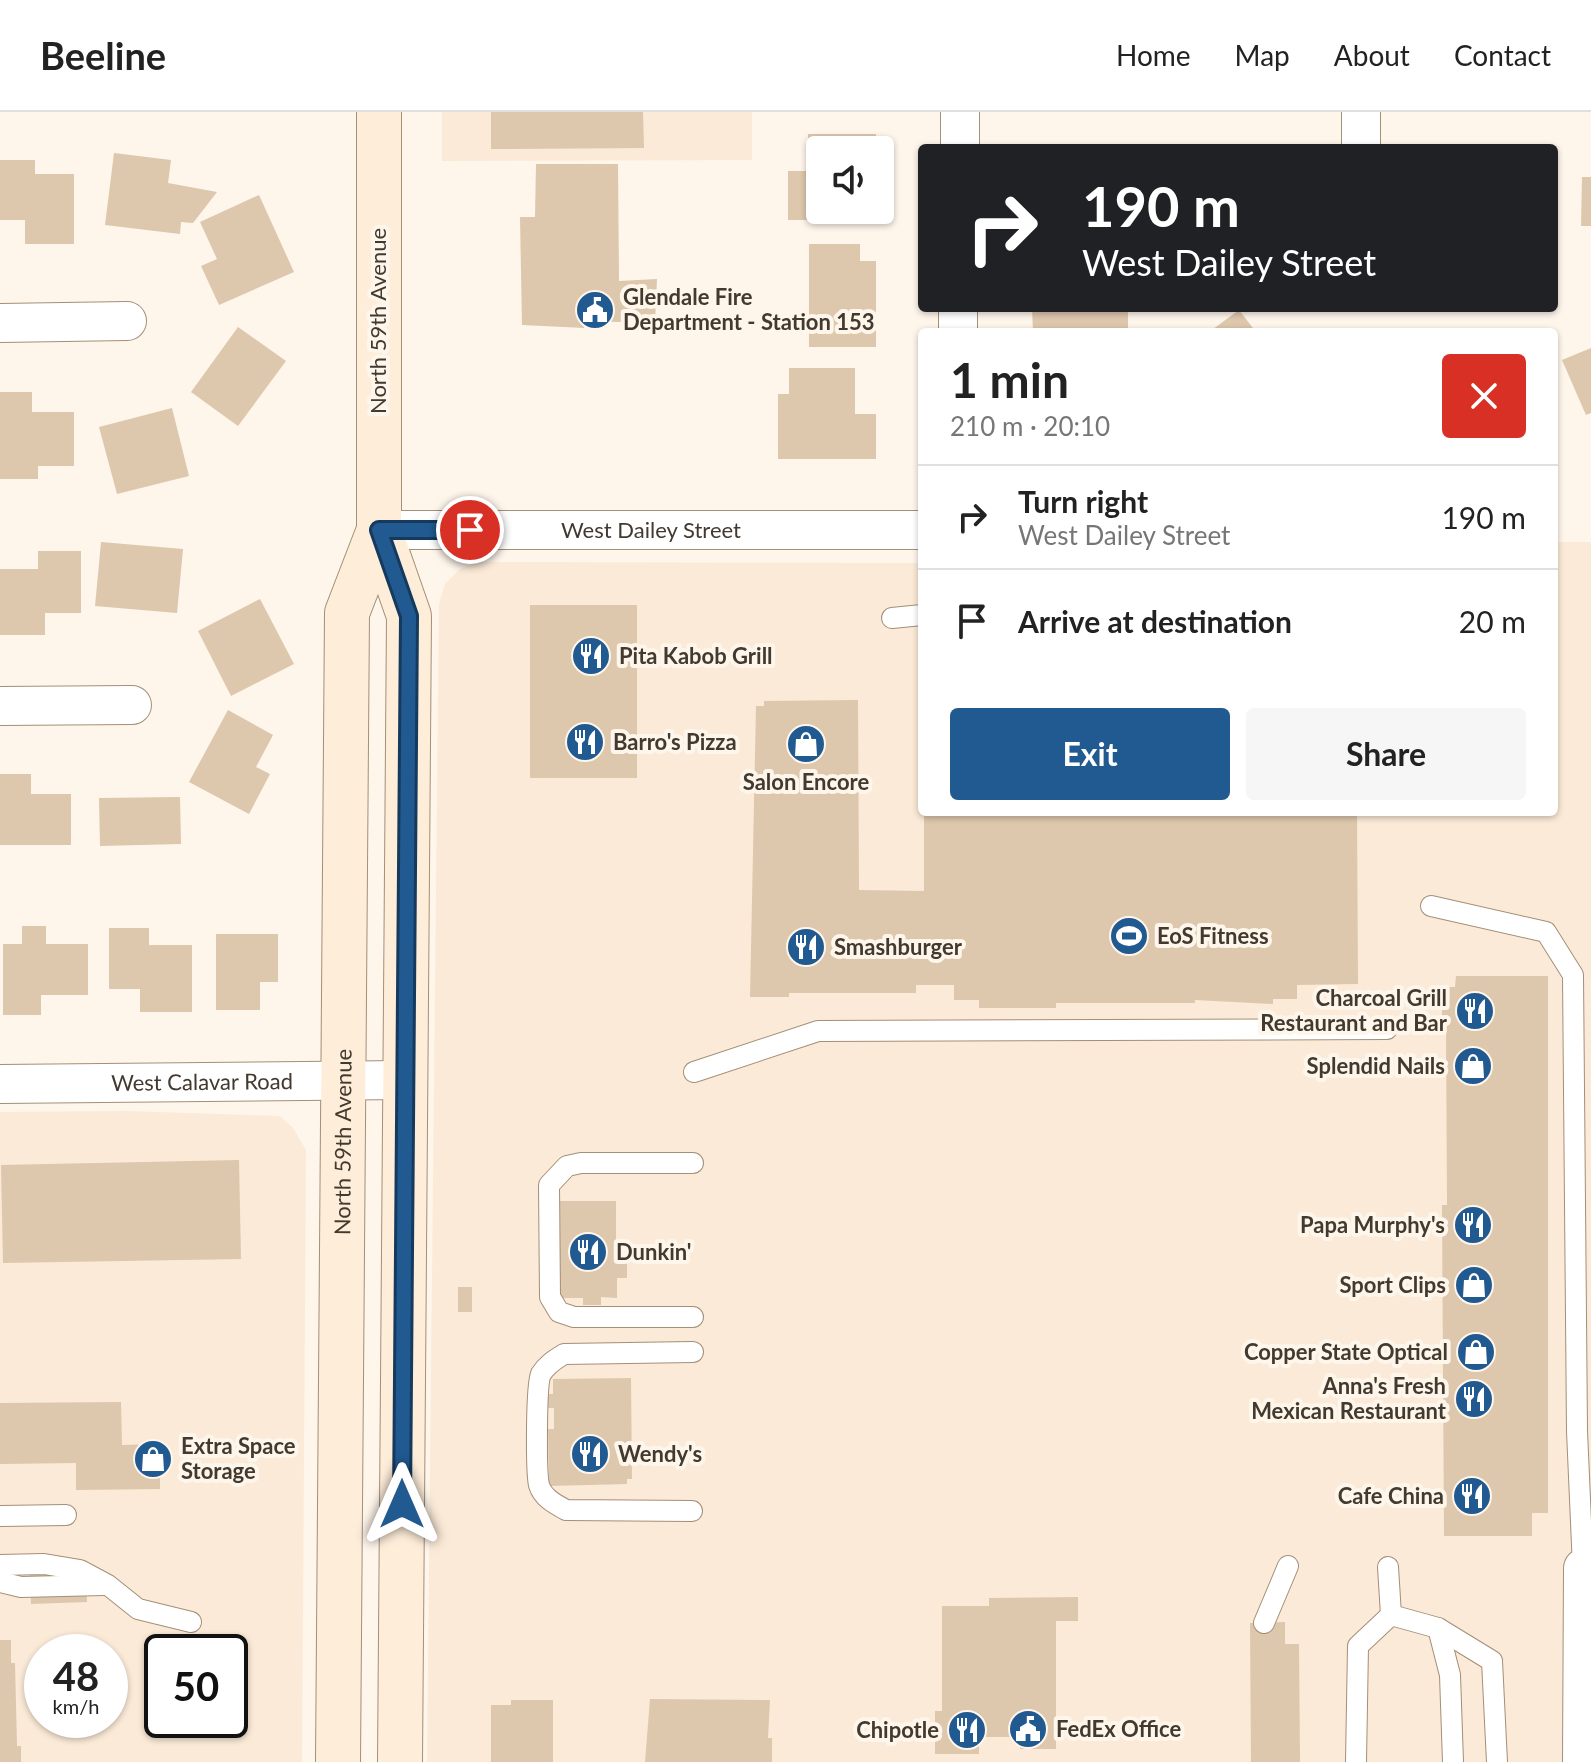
<!DOCTYPE html>
<meta charset="utf-8">
<style>
:root{--surface:#fff;--page:#f6f6f6;--text:#222;--muted:#767676;--line:#e0e0e0;--accent:#215a91}
body{margin:0;font-family:Lato,sans-serif;background:var(--page);color:var(--text);height:100vh;display:flex;flex-direction:column;font-size:30px;white-space:nowrap}
*{box-sizing:border-box;margin:0}
p{font-size:26px;color:var(--muted)}
.icon{flex:none;width:44px;height:44px;fill:none;stroke:currentColor;stroke-width:2;stroke-linecap:round;stroke-linejoin:round}
.map{position:relative;flex:1;overflow:hidden}
.side{position:absolute;left:918px;top:216px;width:640px;height:488px;display:flex;flex-direction:column;background:var(--surface);border-radius:8px;box-shadow:0 2px 6px #0004}
.side>*{flex:none}
.guide{position:absolute;left:918px;top:32px;width:640px;height:168px;border-radius:8px;box-shadow:0 2px 6px #0004;background:#202124;color:#fff;overflow:hidden}
.fabs{position:absolute;left:806px;top:24px;display:grid;gap:16px}
.fabs a{display:grid;place-items:center;width:88px;height:88px;border-radius:8px;background:var(--surface);box-shadow:0 2px 6px #0004;font-size:40px}
.speed{position:absolute;left:24px;top:1522px;display:flex;gap:16px;font-size:40px;font-weight:700;text-align:center}
.speed>*{display:grid;place-content:center;width:104px;height:104px;border-radius:50%;background:var(--surface);box-shadow:0 2px 6px #0004;line-height:1}
.speed small{font-size:20px;font-weight:400}
.speed .limit{border:4px solid #111;border-radius:12px;background:#fff;color:#111}
.pin{position:absolute;display:grid;place-items:center;width:68px;height:68px;color:#fff;margin:-34px;border:4px solid #fff;border-radius:50%;box-shadow:0 2px 8px #0007}
.me{position:absolute;width:88px;margin:-44px;rotate:0deg;stroke-linejoin:round;filter:drop-shadow(0 0 6px #0008)}
.turn{display:flex;align-items:center;gap:28px;height:168px;padding:0 32px;font-size:36px}
.turn .icon{width:104px;height:104px;stroke-width:2.5}
.turn b{display:block;font-size:56px;line-height:68px}
.round{display:grid;place-items:center;flex:none;width:84px;height:84px;border-radius:8px;background:var(--page)}
.head{display:flex;align-items:center;justify-content:space-between;height:136px;padding:0 32px}
h1{font-size:48px;font-weight:700;line-height:60px}
.action{display:flex;gap:16px;margin-top:auto;padding:16px 32px}
.action a{flex:1;height:92px;border-radius:8px;background:var(--accent);color:#fff;font-size:32px;font-weight:700;line-height:92px;text-align:center}
.action a+a{background:var(--page);color:var(--text)}
ul{padding:0;list-style:none}
li{display:flex;align-items:center;gap:24px;height:104px;padding:0 32px;border-top:2px solid var(--line)}
li div{flex:1}
li b{display:block;font-size:30px}
li em{font-style:normal}
header{display:flex;align-items:center;gap:48px;box-sizing:border-box;height:112px;padding:0 40px;background:var(--surface);border-bottom:2px solid var(--line)}
header strong{font-size:38px}
nav{display:flex;gap:44px;margin-inline-start:auto;font-size:28px}
.map>svg:first-child{display:block}
.built{fill:#fbead7;fill-rule:evenodd}
.building{fill:#ddc7ad}
.lines{fill:none;stroke-linecap:round;stroke-linejoin:round}
.lane-casing{stroke:#a48f77;stroke-width:22}
.street-casing{stroke:#a48f77;stroke-width:40}
.secondary-casing{stroke:#a48f77;stroke-width:46}
.lane{stroke:#fff;stroke-width:20}
.street{stroke:#fff;stroke-width:38}
.secondary{stroke:#fdedd9;stroke-width:44}
.route-casing{stroke:#153a5e;stroke-width:20}
.route{stroke:#215a91;stroke-width:14}
.labels{text-anchor:middle;stroke-width:8;stroke-linejoin:round;paint-order:stroke}
.poi-label{font-size:22px;font-weight:bold;fill:#42392f;stroke:#fef5eb;text-anchor:start}
.street-label{font-size:22px;fill:#42392f;stroke:#fef5eb}
</style>
<header>
<strong>Beeline</strong>
<nav><a>Home</a><a>Map</a><a>About</a><a>Contact</a></nav>
</header>
<div class="map">
<svg width="1591" height="1650" viewBox="0 0 1591 1650">
<rect width="100%" height="100%" fill="#fef5eb"/>
<!-- built -->
<g class="built">
<polygon points="442,0 752,0 752,48 442,49"/>
<polygon points="1554,430 1591,430 1591,1650 427,1650 439,492 445,472 460,457 477,450 922,451 922,700 1554,700"/>
<path d="M 127,999 L 280,1004 L 293,1016 L 306,1038 L 302,1650 L 0,1650 L 0,1000 ZM 42,1540 L 110,1540 L 110,1608 L 42,1608 ZM 162,1540 L 230,1540 L 230,1608 L 162,1608 Z"/>
</g>
<!-- building -->
<g class="building">
<polygon points="491,0 643,0 644,36 491,37"/>
<polygon points="808,22 876,22 876,38 820,38 820,98 876,98 876,108 788,108 788,59 808,59"/>
<polygon points="114,41 171,48 168,71 217,80 193,111 181,110 180,122 105,113"/>
<polygon points="0,48 35,48 35,62 74,62 74,132 25,132 25,108 0,108"/>
<polygon points="536,52 618,52 619,169 657,167 655,211 584,209 584,216 522,213 520,105 535,105"/>
<polygon points="1582,65 1591,65 1591,114 1581,114"/>
<polygon points="259,83 294,160 219,193 201,154 217,147 200,110"/>
<polygon points="809,132 860,132 860,149 876,149 876,235 809,235"/>
<polygon points="1032,196 1128,196 1128,220 1033,220"/>
<polygon points="1239,198 1256,220 1209,220"/>
<polygon points="238,215 286,249 238,314 191,280"/>
<polygon points="1591,236 1591,301 1586,303 1562,248"/>
<polygon points="789,256 855,256 855,302 876,302 876,347 778,347 778,282 789,282"/>
<polygon points="0,280 32,280 32,300 74,300 74,354 38,354 38,367 0,367"/>
<polygon points="172,296 189,364 117,382 99,315"/>
<polygon points="101,430 183,437 177,501 95,494"/>
<polygon points="38,439 81,439 81,501 45,501 45,523 0,523 0,457 38,457"/>
<polygon points="260,487 294,552 231,584 198,519"/>
<rect x="530" y="493" width="107" height="173"/>
<polygon points="858,588 859,778 924,779 924,700 1357,700 1358,872 1297,873 1297,887 1273,887 1273,892 1195,888 1195,891 1056,891 1056,896 979,896 979,888 954,888 954,873 916,873 916,881 789,881 789,885 750,885 756,594 764,594 764,589"/>
<polygon points="228,598 273,623 256,655 270,662 249,702 189,670"/>
<polygon points="0,662 31,662 31,682 71,682 71,733 0,733"/>
<polygon points="180,685 181,732 100,734 99,686"/>
<polygon points="22,814 46,814 46,832 88,832 88,883 41,883 41,903 3,903 3,832 22,832"/>
<polygon points="109,816 149,816 149,833 192,833 192,900 140,900 140,877 109,877"/>
<polygon points="216,822 278,822 278,870 260,870 260,898 216,898"/>
<polygon points="1456,864 1548,864 1548,1401 1532,1401 1532,1424 1444,1424 1442,1093 1447,1093 1446,915 1442,915 1442,875 1455,875"/>
<polygon points="239,1048 241,1147 3,1151 1,1053"/>
<polygon points="558,1089 616,1089 616,1136 627,1136 627,1166 617,1166 617,1186 601,1185 601,1193 583,1193 583,1186 557,1186"/>
<rect x="458" y="1175" width="14" height="25"/>
<polygon points="631,1266 632,1367 627,1367 627,1372 549,1374 548,1317 554,1317 554,1296 547,1296 546,1282 553,1282 553,1267"/>
<polygon points="121,1290 122,1333 160,1332 160,1377 76,1378 76,1351 0,1352 0,1291"/>
<polygon points="86,1452 87,1490 31,1492 30,1454"/>
<polygon points="1078,1485 1078,1509 1056,1509 1056,1637 1020,1637 1020,1625 979,1625 979,1642 935,1642 935,1599 942,1599 942,1494 989,1494 989,1486"/>
<polygon points="1285,1510 1285,1532 1299,1532 1300,1650 1251,1650 1250,1511"/>
<polygon points="0,1528 11,1528 11,1551 15,1551 17,1634 21,1634 21,1650 0,1650"/>
<polygon points="650,1587 770,1588 768,1626 772,1626 772,1650 645,1650"/>
<polygon points="511,1588 553,1588 553,1650 491,1650 491,1593 511,1593"/>
</g>
<g class="lines">
<!-- lane casing -->
<g class="lane-casing">
<g id="lane">
<polyline points="892,506 922,503"/>
<polyline points="1431,794 1546,820 1573,863 1577,1319 1583,1456"/>
<polyline points="694,960 818,919 1387,917"/>
<polyline points="693,1205 574,1205 559,1200 550,1185 549,1073 567,1054 581,1051 693,1051"/>
<path d="M 692,1399 L 566,1398 C 555,1392 543,1386 539,1373 C 536,1360 536,1272 541,1262 C 547,1252 556,1247 564,1242 L 693,1240"/>
<polyline points="0,1404 66,1403"/>
<polyline points="0,1453 44,1452 80,1458 108,1473 138,1497 191,1510"/>
<polyline points="1388,1455 1391,1503 1438,1516 1492,1549 1497,1650"/>
<polyline points="0,1470 21,1475 104,1473"/>
<polyline points="1264,1511 1288,1454"/>
<polyline points="1438,1516 1450,1563 1453,1650"/>
<polyline points="1356,1650 1358,1534 1391,1503"/>
</g>
</g>
<!-- street casing -->
<g class="street-casing">
<g id="street">
<polyline points="960,36 960,0"/>
<polyline points="1361,36 1361,0"/>
<polyline points="0,211 127,209"/>
<polyline points="958,220 958,196"/>
<path id="s1" d="M 379,418 L 922,418"/>
<polyline points="0,594 132,593"/>
<path id="s2" d="M 0,972 L 403,968"/>
<polyline points="1582,1650 1583,1456"/>
</g>
</g>
<!-- secondary casing -->
<g class="secondary-casing">
<g id="secondary">
<polyline points="379,0 379,418 409,504 400,1650"/>
<path id="s3" d="M 338,1650 L 347,501 L 379,418"/>
</g>
</g>
<!-- lane -->
<use href="#lane" class="lane"/>
<!-- street -->
<use href="#street" class="street"/>
<!-- secondary -->
<use href="#secondary" class="secondary"/>
</g>
<g class="lines">
<!-- route casing -->
<g class="route-casing">
<polyline id="route" points="402,1392 409,504 379,418 470,418"/>
</g>
<!-- route -->
<use href="#route" class="route"/>
</g>
<!-- icons -->
<defs>
<g id="civic-disc" transform="scale(2)"><circle r="9.5" fill="#215a91" stroke="#fef5eb"/><path d="M-.6-6.5H3V-4.5H.6V-3L4-1V1h2V6H-6V1h2V-1L-.6-3ZM-1.2 2.5V6h2.4V2.5Z" fill="#fff"/></g>
<g id="restaurant-disc" transform="scale(2)"><circle r="9.5" fill="#215a91" stroke="#fef5eb"/><path d="M-5-6h1v4h1v-4h1v4h1v-4h1v5L-1.5 .5V6h-2V.5L-5-1ZM5-6V6H3V1.5H1.5Q1.5-4 5-6Z" fill="#fff"/></g>
<g id="shop-disc" transform="scale(2)"><circle r="9.5" fill="#215a91" stroke="#fef5eb"/><path d="M-5-2.5h2.3a2.7 3.5 0 0 1 5.4 0H5L5.5 6h-11ZM-1.5-2.5h3a1.5 2.3 0 0 0-3 0Z" fill="#fff"/></g>
<g id="stadium-disc" transform="scale(2)"><circle r="9.5" fill="#215a91" stroke="#fef5eb"/><path d="M0-5a6.5 5 0 1 0 0 10a6.5 5 0 1 0 0-10ZM-3.5-1.8h7v3.6h-7Z" fill="#fff"/></g>
</defs>
<g fill-rule="evenodd">
<use href="#civic-disc" x="595" y="198"/>
<use href="#restaurant-disc" x="591" y="544"/>
<use href="#restaurant-disc" x="585" y="630"/>
<use href="#shop-disc" x="806" y="632"/>
<use href="#stadium-disc" x="1129" y="824"/>
<use href="#restaurant-disc" x="806" y="835"/>
<use href="#restaurant-disc" x="1475" y="899"/>
<use href="#shop-disc" x="1473" y="954"/>
<use href="#restaurant-disc" x="1473" y="1113"/>
<use href="#restaurant-disc" x="588" y="1140"/>
<use href="#shop-disc" x="1474" y="1173"/>
<use href="#shop-disc" x="1476" y="1240"/>
<use href="#restaurant-disc" x="1474" y="1287"/>
<use href="#restaurant-disc" x="590" y="1342"/>
<use href="#shop-disc" x="153" y="1347"/>
<use href="#restaurant-disc" x="1472" y="1384"/>
<use href="#civic-disc" x="1028" y="1617"/>
<use href="#restaurant-disc" x="967" y="1618"/>
</g>
<g class="labels">
<!-- poi labels -->
<g class="poi-label">
<text x="623" y="193">Glendale Fire<tspan x="623" dy="25">Department - Station 153</tspan></text>
<text x="619" y="552">Pita Kabob Grill</text>
<text x="613" y="638">Barro's Pizza</text>
<text x="806" y="678" text-anchor="middle">Salon Encore</text>
<text x="1157" y="832">EoS Fitness</text>
<text x="834" y="843">Smashburger</text>
<text x="1447" y="894" text-anchor="end">Charcoal Grill<tspan x="1447" dy="25">Restaurant and Bar</tspan></text>
<text x="1445" y="962" text-anchor="end">Splendid Nails</text>
<text x="1445" y="1121" text-anchor="end">Papa Murphy's</text>
<text x="616" y="1148">Dunkin'</text>
<text x="1446" y="1181" text-anchor="end">Sport Clips</text>
<text x="1448" y="1248" text-anchor="end">Copper State Optical</text>
<text x="1446" y="1282" text-anchor="end">Anna's Fresh<tspan x="1446" dy="25">Mexican Restaurant</tspan></text>
<text x="181" y="1342">Extra Space<tspan x="181" dy="25">Storage</tspan></text>
<text x="618" y="1350">Wendy's</text>
<text x="1444" y="1392" text-anchor="end">Cafe China</text>
<text x="1056" y="1625">FedEx Office</text>
<text x="939" y="1626" text-anchor="end">Chipotle</text>
</g>
<!-- street labels -->
<g class="street-label">
<text transform="translate(378 209) rotate(-90)" y="8">North 59th Avenue</text>
<text dy="8" stroke="none"><textPath href="#s1" startOffset="272">West Dailey Street</textPath></text>
<text dy="8" stroke="none"><textPath href="#s2" startOffset="202">West Calavar Road</textPath></text>
<text dy="8" stroke="none"><textPath href="#s3" startOffset="620">North 59th Avenue</textPath></text>
</g>
</g>
</svg>
<div class="fabs">
<a><svg class="icon" aria-label="sound" viewBox="0 0 24 24"><path d="M4 9h4l5-4v14l-5-4H4zM17 9q2 3 0 6"/></svg></a>
</div>
<div class="speed"><div>48<small>km/h</small></div><div class="limit">50</div></div>
<div class="pin" style="left:470px;top:418px;background:#d93025"><svg class="icon" aria-label="arrive" viewBox="0 0 24 24"><path d="M6 21V4h12l-3 4 3 4H6"/></svg></div>
<svg class="me" style="left:402px;top:1392px" viewBox="-20 -20 40 40"><path d="M0-17L14 15 0 8-14 15z" fill="#215a91" stroke="#fff" stroke-width="4"/></svg>
<div class="guide">
<div class="turn"><svg class="icon" aria-label="right" viewBox="0 0 24 24"><path d="M7 20v-9h11M14 6l5 5-5 5"/></svg><div><b>190 m</b>West Dailey Street</div></div>
</div>
<section class="side">
<div class="head"><div><h1>1 min</h1><p>210 m · 20:10</p></div><a class="round" style="background:#d93025;color:#fff"><svg class="icon" aria-label="close" viewBox="0 0 24 24"><path d="M6 6l12 12M18 6L6 18"/></svg></a></div>
<ul>
<li><svg class="icon" aria-label="right" viewBox="0 0 24 24"><path d="M7 20v-9h11M14 6l5 5-5 5"/></svg><div><b>Turn right</b><p>West Dailey Street</p></div><em>190 m</em></li>
<li><svg class="icon" aria-label="arrive" viewBox="0 0 24 24"><path d="M6 21V4h12l-3 4 3 4H6"/></svg><div><b>Arrive at destination</b></div><em>20 m</em></li>
</ul>
<div class="action"><a>Exit</a><a>Share</a></div>
</section>
</div>
